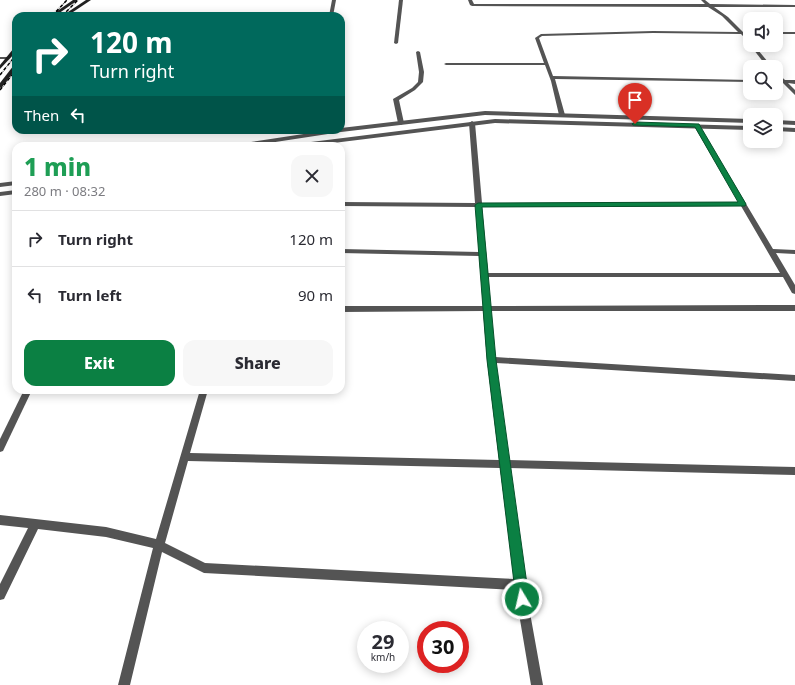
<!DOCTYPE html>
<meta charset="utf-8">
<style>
:root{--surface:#fff;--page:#f7f7f7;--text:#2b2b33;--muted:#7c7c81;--line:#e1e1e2;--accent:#0b8043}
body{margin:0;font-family:"Noto Sans",sans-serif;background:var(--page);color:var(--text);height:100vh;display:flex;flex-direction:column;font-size:15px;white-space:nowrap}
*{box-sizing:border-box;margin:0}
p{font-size:13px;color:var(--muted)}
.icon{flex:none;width:22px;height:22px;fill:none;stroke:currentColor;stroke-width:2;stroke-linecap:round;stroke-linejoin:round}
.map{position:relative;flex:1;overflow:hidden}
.side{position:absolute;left:12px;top:142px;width:333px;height:252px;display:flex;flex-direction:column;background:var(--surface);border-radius:12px;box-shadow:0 2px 10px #0003}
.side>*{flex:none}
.banner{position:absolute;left:12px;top:12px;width:333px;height:122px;border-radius:12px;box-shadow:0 2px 10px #0003;background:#00695c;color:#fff;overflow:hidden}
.fabs{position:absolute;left:743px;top:12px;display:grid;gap:8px}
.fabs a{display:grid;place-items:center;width:40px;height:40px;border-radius:8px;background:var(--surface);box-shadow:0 2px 10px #0003;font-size:20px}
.speed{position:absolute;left:357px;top:621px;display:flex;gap:8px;font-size:20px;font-weight:700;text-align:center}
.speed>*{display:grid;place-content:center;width:52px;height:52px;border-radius:50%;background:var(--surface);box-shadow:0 2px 10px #0003;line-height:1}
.speed small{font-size:10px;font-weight:400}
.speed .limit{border:6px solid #d22;background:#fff;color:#111}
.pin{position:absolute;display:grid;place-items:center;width:34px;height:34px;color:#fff;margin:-41px -17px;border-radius:50% 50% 50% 0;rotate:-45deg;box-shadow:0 0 4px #0007}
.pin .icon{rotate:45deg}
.me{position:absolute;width:44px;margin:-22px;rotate:351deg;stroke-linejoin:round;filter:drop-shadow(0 0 3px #0008)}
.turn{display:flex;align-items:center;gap:14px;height:84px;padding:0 12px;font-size:18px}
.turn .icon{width:52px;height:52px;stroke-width:2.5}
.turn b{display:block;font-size:28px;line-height:34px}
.then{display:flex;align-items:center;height:38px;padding:0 12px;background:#0003;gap:8px;font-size:15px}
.round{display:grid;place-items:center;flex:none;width:42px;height:42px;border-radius:12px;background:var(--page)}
.overview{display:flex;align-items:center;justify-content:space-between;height:68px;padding:0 12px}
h1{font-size:24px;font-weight:800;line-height:30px;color:#1e9e55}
.action{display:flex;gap:8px;margin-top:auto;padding:8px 12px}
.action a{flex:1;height:46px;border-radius:12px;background:var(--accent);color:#fff;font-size:16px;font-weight:800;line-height:46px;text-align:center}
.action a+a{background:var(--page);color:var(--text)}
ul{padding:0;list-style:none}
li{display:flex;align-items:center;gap:12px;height:56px;padding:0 12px;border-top:1px solid var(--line)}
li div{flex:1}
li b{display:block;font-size:15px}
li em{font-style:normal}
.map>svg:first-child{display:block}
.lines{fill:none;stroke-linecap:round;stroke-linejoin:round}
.service{fill:#545454;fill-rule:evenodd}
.minor{fill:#545454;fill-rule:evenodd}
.tertiary{fill:#545454;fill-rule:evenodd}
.secondary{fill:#212121;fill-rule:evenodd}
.rail{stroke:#000;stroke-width:1.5;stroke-dasharray:3.5 1 0.5 1;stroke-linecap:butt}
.route{fill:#0b8043;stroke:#07532c}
</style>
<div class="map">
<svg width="795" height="685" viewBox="0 0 795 685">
<rect width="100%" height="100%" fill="#fff"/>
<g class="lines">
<!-- service -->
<polygon class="service" points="418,51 420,52 424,72 423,82 415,90 399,100 404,123 401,125 398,123 393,99 412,88 418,82 419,72 416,52"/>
<!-- minor -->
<g class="minor">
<polygon points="332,0 336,0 333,16 329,16"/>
<polygon points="399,0 403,0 398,43 396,44 394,43"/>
<polygon points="468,0 472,0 474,4 705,4 701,0 705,0 710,4 795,5 795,7 714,7 728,17 743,32 750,32 750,34 746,34 750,39 750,43 741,34 653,33 542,36 539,38 553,76 750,80 750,82 555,79 565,115 562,117 559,115 551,81 545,65 446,65 444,64 446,63 544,63 535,38 541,34 653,31 738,32 722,16 708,7 472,6 470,5"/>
<rect x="776" y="32" width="19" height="2"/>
<polygon points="750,45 754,45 772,67 767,67"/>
<polygon points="0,57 8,57 10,58 8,59 0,59"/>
<polygon points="776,72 785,80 795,80 795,84 788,83 795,90 795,95 783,83 776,82 776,80 780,80 776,76"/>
<path d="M 472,121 L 475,123 L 482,203 L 739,202 L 694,126 L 699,125 L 773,249 L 795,250 L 795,254 L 776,253 L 795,285 L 795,294 L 792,293 L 783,277 L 488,277 L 490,306 L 795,305 L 795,311 L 491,311 L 495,357 L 795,375 L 795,381 L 496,363 L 508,460 L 795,467 L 795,475 L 509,468 L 525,585 L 543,685 L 531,685 L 515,590 L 204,573 L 162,552 L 130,685 L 118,685 L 153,548 L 106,537 L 38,529 L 4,599 L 0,600 L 0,584 L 28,528 L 0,525 L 0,515 L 106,527 L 156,539 L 200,390 L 208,390 L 190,453 L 499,460 L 487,360 L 483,311 L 341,312 L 341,306 L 483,306 L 479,256 L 341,253 L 341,249 L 479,252 L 476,207 L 341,206 L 341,202 L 475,203 L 469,123 ZM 741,206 L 780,273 L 488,273 L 482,207 ZM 188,461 L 500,468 L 514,579 L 205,563 L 165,543 Z"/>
<polygon points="24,390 32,390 3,451 0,452 0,439"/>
</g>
<!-- tertiary -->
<g class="tertiary">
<polygon points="485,111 750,119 750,123 485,115 341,132 249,146 235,146 238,144 330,130 341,130 341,128"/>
<polygon points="495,119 750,126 750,130 495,123 309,146 292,146 295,144"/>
<polygon points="776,120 795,121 795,125 776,124"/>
<polygon points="776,127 795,128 795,132 776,131"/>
<polygon points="16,181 16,185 0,187 0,183"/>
<polygon points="16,190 16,194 0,196 0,192"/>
</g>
<!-- secondary -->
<g class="secondary">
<polygon points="73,0 78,0 55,16 50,16"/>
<polygon points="86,0 91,0 67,16 62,16"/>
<polygon points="14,48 16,48 16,52 0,69 0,65"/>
<polygon points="14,65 16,65 16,69 2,87 0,88 0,83"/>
</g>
<!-- rail -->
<g class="rail">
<polyline points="52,16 67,0"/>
<polyline points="62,16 78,0"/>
<polyline points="0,75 16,55"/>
<polyline points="0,90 16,70"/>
</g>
</g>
<!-- route -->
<polygon class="route" points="635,122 699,124 746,204 745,206 482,207 496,360 529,599 527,603 522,605 518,603 516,599 487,360 475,205 478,203 738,202 695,127 633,125 632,124"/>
</svg>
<div class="fabs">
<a><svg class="icon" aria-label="sound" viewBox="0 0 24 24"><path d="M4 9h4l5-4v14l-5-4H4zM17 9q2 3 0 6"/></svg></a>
<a><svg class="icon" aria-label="search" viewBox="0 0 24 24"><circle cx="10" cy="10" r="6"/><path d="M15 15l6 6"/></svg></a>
<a><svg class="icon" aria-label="layers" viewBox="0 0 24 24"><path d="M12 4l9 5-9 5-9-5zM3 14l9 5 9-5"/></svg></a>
</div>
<div class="speed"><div>29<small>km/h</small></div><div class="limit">30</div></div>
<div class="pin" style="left:635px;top:124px;background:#d93025"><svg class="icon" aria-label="arrive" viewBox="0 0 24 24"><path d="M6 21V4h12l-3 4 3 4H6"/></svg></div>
<svg class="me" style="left:522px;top:599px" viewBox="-20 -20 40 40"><circle r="17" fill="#0b8043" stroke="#fff" stroke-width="3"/><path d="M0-11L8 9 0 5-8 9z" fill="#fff"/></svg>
<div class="banner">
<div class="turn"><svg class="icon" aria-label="right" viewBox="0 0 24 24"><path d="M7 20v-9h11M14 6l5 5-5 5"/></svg><div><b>120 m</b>Turn right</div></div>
<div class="then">Then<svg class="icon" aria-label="left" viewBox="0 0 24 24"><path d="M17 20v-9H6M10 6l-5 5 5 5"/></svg></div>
</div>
<section class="side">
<div class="overview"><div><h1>1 min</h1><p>280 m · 08:32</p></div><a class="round"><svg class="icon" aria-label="close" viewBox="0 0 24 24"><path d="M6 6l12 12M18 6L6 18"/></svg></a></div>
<ul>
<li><svg class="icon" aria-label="right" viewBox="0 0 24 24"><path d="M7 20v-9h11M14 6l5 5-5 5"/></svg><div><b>Turn right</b></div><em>120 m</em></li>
<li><svg class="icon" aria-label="left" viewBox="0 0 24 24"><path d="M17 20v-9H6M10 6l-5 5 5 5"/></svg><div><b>Turn left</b></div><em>90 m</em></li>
</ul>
<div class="action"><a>Exit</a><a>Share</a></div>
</section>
</div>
